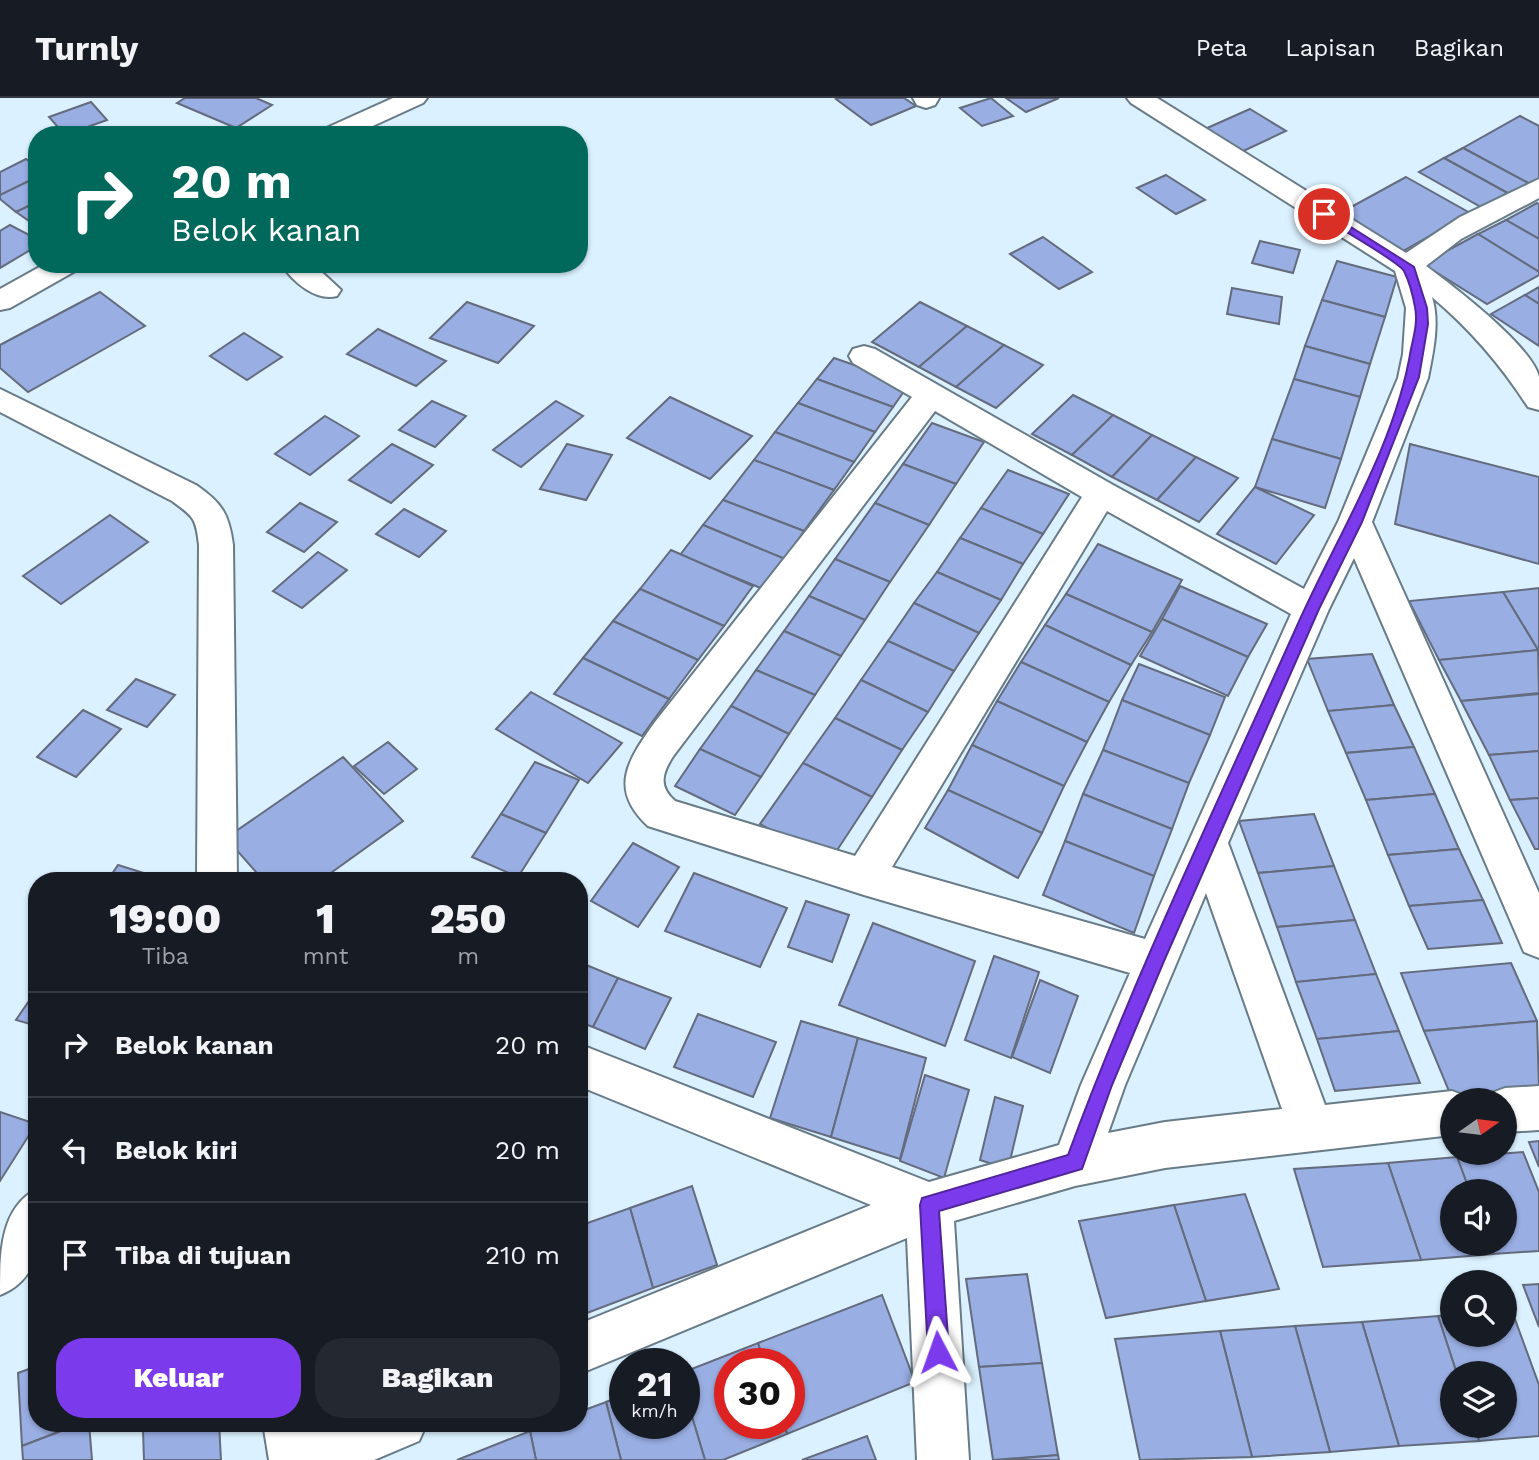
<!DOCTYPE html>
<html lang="id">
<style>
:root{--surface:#171b24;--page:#242831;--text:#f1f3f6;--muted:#9ea1a6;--line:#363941;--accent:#7c3aed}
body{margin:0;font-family:"Work Sans",sans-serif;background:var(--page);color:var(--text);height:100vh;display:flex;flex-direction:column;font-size:26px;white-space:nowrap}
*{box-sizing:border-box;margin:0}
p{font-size:23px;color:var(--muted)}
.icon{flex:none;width:38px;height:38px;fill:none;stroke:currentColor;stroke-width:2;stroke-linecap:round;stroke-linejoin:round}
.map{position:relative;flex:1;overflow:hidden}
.sheet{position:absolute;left:28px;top:774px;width:560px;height:560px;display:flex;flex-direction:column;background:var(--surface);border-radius:28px;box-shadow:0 2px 5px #0004}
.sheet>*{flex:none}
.banner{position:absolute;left:28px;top:28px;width:560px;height:147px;border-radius:28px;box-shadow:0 2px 5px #0004;background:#00695c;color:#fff;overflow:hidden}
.needle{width:46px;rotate:76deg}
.controls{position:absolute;left:1440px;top:990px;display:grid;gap:14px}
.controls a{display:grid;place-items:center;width:77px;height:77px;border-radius:50%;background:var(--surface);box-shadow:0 2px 5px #0004;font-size:35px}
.speed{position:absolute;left:609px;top:1250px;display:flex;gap:14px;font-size:35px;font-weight:700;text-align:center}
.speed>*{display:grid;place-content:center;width:91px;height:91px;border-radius:50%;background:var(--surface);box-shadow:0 2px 5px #0004;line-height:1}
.speed small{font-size:18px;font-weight:400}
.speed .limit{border:10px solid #d22;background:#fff;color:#111}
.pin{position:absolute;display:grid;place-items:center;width:60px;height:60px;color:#fff;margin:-30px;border:4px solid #fff;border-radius:50%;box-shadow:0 2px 7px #0007}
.me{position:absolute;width:77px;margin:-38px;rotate:356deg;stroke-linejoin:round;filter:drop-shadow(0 0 5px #0008)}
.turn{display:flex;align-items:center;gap:24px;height:147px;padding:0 28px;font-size:32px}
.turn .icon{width:91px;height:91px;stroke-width:2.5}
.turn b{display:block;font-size:49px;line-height:60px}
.eta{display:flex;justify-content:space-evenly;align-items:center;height:119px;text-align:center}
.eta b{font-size:42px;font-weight:800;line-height:49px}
.action{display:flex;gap:14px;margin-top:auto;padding:14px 28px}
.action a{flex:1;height:80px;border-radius:28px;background:var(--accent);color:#fff;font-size:28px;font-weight:800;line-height:80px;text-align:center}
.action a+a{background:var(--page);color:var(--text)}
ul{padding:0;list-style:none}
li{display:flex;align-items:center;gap:21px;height:105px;padding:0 28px;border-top:2px solid var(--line)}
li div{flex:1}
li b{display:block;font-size:26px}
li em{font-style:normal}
header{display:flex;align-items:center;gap:42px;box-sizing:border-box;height:98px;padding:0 35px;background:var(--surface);border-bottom:2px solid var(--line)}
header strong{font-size:33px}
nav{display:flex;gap:38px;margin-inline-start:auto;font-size:24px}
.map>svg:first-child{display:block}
.building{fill:#99aee3;stroke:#646b7d;stroke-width:2}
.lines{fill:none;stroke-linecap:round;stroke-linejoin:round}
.minor-casing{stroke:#687b87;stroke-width:4}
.minor{fill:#fff;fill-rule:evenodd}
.route{fill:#7c3aed;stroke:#51269a;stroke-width:2}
</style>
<header>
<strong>Turnly</strong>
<nav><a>Peta</a><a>Lapisan</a><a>Bagikan</a></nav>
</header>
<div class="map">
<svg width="1539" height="1362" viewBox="0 0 1539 1362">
<rect width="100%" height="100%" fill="#dbf1ff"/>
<!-- building -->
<g class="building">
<polygon points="185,0 256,0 272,7 236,30 177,5"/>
<polygon points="839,0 904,0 916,8 871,27 836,1"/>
<polygon points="991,0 1013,18 982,28 960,10"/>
<polygon points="1006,0 1059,0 1026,14"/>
<polygon points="91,4 107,22 65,37 49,19"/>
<polygon points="1250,11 1286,33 1241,54 1205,31"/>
<polygon points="1520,18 1539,28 1539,84 1532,87 1463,50"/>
<polygon points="1463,50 1532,87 1513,98 1444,60"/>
<polygon points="1444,60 1513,98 1488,113 1419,74"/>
<polygon points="26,61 37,69 37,79 0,97 0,74"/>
<polygon points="1166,77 1205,102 1176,116 1137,90"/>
<polygon points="37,79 37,104 16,114 0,101 0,97"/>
<polygon points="1406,79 1470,115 1403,153 1340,115"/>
<polygon points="37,104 37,123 32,125 16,114"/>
<polygon points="1537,105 1539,106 1539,141 1506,122"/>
<polygon points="1506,122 1539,141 1539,174 1478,136"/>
<polygon points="10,127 37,141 37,148 0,170 0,133"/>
<polygon points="1478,136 1539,174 1539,177 1487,206 1423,166"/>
<polygon points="1043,139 1092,174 1059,191 1010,156"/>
<polygon points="1260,143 1300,152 1293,175 1252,165"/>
<polygon points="1337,163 1397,179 1385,219 1322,202"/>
<polygon points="1539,189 1539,206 1525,197"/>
<polygon points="1232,190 1282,199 1279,226 1227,216"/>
<polygon points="100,194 145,228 28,294 0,270 0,247"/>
<polygon points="1525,197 1539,206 1539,248 1491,216"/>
<polygon points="1322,202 1385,219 1370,266 1305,248"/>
<polygon points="467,204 534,228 498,265 430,240"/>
<polygon points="920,204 967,228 919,269 872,244"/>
<polygon points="967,228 1004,247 956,289 919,269"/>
<polygon points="378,231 446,263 416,288 347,256"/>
<polygon points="244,235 282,259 247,282 210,258"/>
<polygon points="1004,247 1043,267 996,310 956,289"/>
<polygon points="1305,248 1370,266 1360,299 1294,281"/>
<polygon points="834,260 909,286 893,309 817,281"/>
<polygon points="817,281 893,309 875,334 798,305"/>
<polygon points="1294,281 1360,299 1341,361 1272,341"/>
<polygon points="1073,297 1113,317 1072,357 1032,336"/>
<polygon points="670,299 752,338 710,381 627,340"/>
<polygon points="432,303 466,318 435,349 399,332"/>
<polygon points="556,303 583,318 521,369 493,352"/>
<polygon points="798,305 875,334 854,364 775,334"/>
<polygon points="1113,317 1152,337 1112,379 1072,357"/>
<polygon points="325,318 359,338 310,377 275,356"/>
<polygon points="932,325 984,344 956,386 903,366"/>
<polygon points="775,334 854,364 834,392 754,362"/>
<polygon points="1152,337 1196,359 1157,402 1112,379"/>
<polygon points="1272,341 1341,361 1325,410 1255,389"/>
<polygon points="392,346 433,367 391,405 349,382"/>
<polygon points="567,346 612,357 586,402 540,391"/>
<polygon points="1410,346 1539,379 1539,466 1395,426"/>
<polygon points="1196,359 1238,380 1199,424 1157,402"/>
<polygon points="754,362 834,392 804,433 723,402"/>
<polygon points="903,366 956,386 929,427 875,405"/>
<polygon points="1008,372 1069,396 1043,436 981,410"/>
<polygon points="1255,389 1314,417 1276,466 1217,436"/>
<polygon points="723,402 804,433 785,461 703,427"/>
<polygon points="300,405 337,424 304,454 267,434"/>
<polygon points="875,405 929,427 890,484 835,461"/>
<polygon points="981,410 1043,436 1023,466 960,440"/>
<polygon points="404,411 446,433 419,459 376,436"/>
<polygon points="110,417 148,444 61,506 23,478"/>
<polygon points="703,427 785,461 763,491 680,457"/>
<polygon points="960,440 1023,466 1001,502 937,474"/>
<polygon points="1098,446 1182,482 1152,534 1066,496"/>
<polygon points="671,452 753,488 724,528 640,491"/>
<polygon points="318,454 347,472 302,510 273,493"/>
<polygon points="835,461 890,484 865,522 809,498"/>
<polygon points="937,474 1001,502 979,535 914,505"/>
<polygon points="1180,488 1267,526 1248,559 1162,521"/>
<polygon points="1539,490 1539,552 1538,552 1503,494"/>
<polygon points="640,491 724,528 698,562 613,523"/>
<polygon points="1503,494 1538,552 1439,562 1409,503"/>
<polygon points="1066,496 1152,534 1131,567 1045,527"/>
<polygon points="809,498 865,522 841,558 784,533"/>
<polygon points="914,505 979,535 954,573 888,543"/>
<polygon points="1162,521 1248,559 1228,598 1140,558"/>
<polygon points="613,523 698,562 669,601 583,560"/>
<polygon points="1045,527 1131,567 1109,604 1021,564"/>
<polygon points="784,533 841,558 815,597 756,572"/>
<polygon points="888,543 954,573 928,614 861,582"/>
<polygon points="1538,552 1539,595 1461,603 1439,562"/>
<polygon points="1372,556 1394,607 1328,613 1307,561"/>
<polygon points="583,560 669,601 642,638 554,596"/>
<polygon points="1021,564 1109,604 1087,644 997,603"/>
<polygon points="1139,566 1225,599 1210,637 1122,602"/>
<polygon points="756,572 815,597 789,636 731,608"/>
<polygon points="136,581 175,597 147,629 107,612"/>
<polygon points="861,582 928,614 902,652 835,620"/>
<polygon points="531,594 622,645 588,685 496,631"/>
<polygon points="1539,596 1539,653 1489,657 1461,603"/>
<polygon points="1122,602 1210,637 1189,685 1103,652"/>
<polygon points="997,603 1087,644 1064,688 972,647"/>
<polygon points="1394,607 1414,649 1346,655 1328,613"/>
<polygon points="731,608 789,636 761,679 700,651"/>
<polygon points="83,612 121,631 76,679 37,659"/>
<polygon points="835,620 902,652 872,699 803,665"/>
<polygon points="388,644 417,671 384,696 354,668"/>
<polygon points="972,647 1064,688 1042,735 948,692"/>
<polygon points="1414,649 1435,696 1366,702 1346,655"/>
<polygon points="700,651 761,679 735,717 675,688"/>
<polygon points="1103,652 1189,685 1172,731 1083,696"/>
<polygon points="1539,653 1539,700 1510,702 1489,657"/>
<polygon points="343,659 403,723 321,782 263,782 226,740"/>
<polygon points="535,664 579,682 546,735 501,716"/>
<polygon points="803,665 872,699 830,763 760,726"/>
<polygon points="948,692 1042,735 1018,780 925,730"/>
<polygon points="1083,696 1172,731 1154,778 1065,743"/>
<polygon points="1435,696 1459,751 1388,757 1366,702"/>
<polygon points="1539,700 1539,751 1535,751 1510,702"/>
<polygon points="501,716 546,735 518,779 472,759"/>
<polygon points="1314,716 1334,768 1258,775 1239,723"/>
<polygon points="1065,743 1154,778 1134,835 1043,797"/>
<polygon points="633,745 679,769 638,829 591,803"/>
<polygon points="1459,751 1483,802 1409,808 1388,757"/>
<polygon points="118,767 166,782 108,782"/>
<polygon points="1334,768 1355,822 1277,829 1258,775"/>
<polygon points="694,775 787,810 760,869 665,833"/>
<polygon points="1483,802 1502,845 1428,851 1409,808"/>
<polygon points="806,803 849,817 832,864 788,849"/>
<polygon points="1355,822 1376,876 1296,884 1277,829"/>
<polygon points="873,825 975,863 945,948 839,907"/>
<polygon points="994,858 1039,874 1011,960 965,942"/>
<polygon points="579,864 618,880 593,929 579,924"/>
<polygon points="1511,865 1537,923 1424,933 1401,875"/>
<polygon points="1376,876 1399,933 1317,941 1296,884"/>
<polygon points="618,880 671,900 645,951 593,929"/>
<polygon points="1040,882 1078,898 1050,975 1012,959"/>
<polygon points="37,891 37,928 16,922"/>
<polygon points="698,916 776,944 753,999 674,969"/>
<polygon points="801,923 858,940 831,1039 770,1020"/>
<polygon points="1537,923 1539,990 1451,998 1424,933"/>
<polygon points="1399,933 1420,985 1335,993 1317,941"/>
<polygon points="858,940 926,960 900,1061 831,1039"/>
<polygon points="925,977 969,992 944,1080 900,1063"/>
<polygon points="995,999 1023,1008 1008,1071 980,1062"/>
<polygon points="0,1014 36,1026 0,1083"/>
<polygon points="1539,1043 1539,1069 1529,1044"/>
<polygon points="1523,1054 1539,1094 1539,1153 1493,1156 1490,1146 1505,1146 1505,1094 1470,1094 1457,1059"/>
<polygon points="1457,1059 1470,1094 1452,1094 1452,1146 1490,1146 1493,1156 1421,1162 1388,1065"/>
<polygon points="1388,1065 1421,1162 1323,1169 1294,1071"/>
<polygon points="692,1088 717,1167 653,1190 630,1110"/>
<polygon points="1245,1096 1279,1191 1206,1203 1174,1107"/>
<polygon points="1174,1107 1206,1203 1106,1220 1079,1123"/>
<polygon points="630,1110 653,1190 579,1218 579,1128"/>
<polygon points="1027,1176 1042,1265 979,1269 966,1181"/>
<polygon points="1539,1186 1539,1229 1523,1187"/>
<polygon points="882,1197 915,1284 787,1336 784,1325 789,1325 789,1265 764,1265 758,1245"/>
<polygon points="1505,1213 1512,1213 1539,1287 1539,1338 1479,1343 1474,1328 1505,1328 1505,1276 1457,1276 1438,1218 1452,1217 1452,1237 1505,1237"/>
<polygon points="1438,1218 1457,1276 1452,1276 1452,1328 1474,1328 1479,1343 1399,1348 1362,1224"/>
<polygon points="1362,1224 1399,1348 1330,1354 1295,1228"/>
<polygon points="1295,1228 1330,1354 1252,1359 1220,1233"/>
<polygon points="1220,1233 1252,1359 1140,1362 1115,1241"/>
<polygon points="758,1245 764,1265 730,1265 730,1325 784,1325 787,1336 723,1362 705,1362 684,1292 684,1274"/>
<polygon points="1042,1265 1058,1357 993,1362 979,1269"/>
<polygon points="37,1268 37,1325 82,1325 22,1348 18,1275"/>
<polygon points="684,1292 705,1362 621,1362 606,1304 625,1297 625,1325 684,1325"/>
<polygon points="606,1304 621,1362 536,1362 530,1333 552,1325 579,1325 579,1314"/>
<polygon points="82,1325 89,1325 92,1362 23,1362 22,1348"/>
<polygon points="166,1325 219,1325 221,1362 144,1362 143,1332"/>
<polygon points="530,1333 536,1362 457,1362"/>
<polygon points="867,1338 876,1362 802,1362"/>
<polygon points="1058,1357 1059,1362 1002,1362"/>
</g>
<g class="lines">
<!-- minor casing -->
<g class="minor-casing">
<g id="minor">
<polygon points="393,0 427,0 423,5 353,37 318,37 322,32"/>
<polygon points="913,0 939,0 935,7 926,10 917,7"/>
<path d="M 1127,0 L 1157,0 L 1406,155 L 1460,119 L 1539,81 L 1539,100 L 1461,141 L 1426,168 C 1452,187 1532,248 1539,279 C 1539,289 1539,302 1539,312 L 1528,309 C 1501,267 1471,232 1432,199 C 1440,224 1433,255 1428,280 L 1372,424 L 1539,795 L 1539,860 L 1524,854 L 1354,460 L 1329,511 L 1228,745 L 1325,1007 L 1452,993 L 1468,999 L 1469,1003 L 1452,1003 L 1452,1037 L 1165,1070 L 1075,1088 L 954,1123 L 969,1362 L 917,1362 L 907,1140 L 579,1276 L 579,1226 L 871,1107 L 579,988 L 579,946 L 929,1084 L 1059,1047 L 1081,987 L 1130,875 L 864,797 L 648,728 C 608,691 628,662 655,624 L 912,299 L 853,265 L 849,258 L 853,251 L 864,248 L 875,251 L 1113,387 L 1304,491 L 1338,424 L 1398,280 L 1403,256 L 1406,210 L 1395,173 L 1131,5 ZM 935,313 L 1082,399 L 855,758 L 675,703 C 658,688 662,675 674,657 ZM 1107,413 L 1291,516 L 1145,841 L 892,769 ZM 1206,795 L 1282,1011 L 1165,1024 L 1108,1035 L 1125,987 Z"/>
<polygon points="45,166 81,166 77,172 10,210 0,212 0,191"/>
<path d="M 281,166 L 313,166 L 341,192 L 337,198 C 316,204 292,183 281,166 Z"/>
<path d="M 0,291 L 196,387 C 222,405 229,416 233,447 L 237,782 L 197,782 L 199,447 C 196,420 194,419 172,403 L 0,314 Z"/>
<polygon points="1539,988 1539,1032 1505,1034 1505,1003 1486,1003 1489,996 1505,990"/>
<path d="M 37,1091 C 37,1133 47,1178 0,1197 C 0,1155 0,1110 37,1091 Z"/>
<polygon points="263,1325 315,1325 316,1334 339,1325 427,1325 419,1343 374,1362 269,1362"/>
</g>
</g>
<!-- minor -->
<use href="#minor" class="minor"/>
</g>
<!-- route -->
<path class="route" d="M 1324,112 L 1414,169 L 1427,210 L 1428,226 L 1419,279 L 1362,424 L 1319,511 L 1164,863 L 1112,987 L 1082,1071 L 939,1113 L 949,1254 L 946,1262 L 938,1265 L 931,1262 L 928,1254 L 920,1107 L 922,1100 L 1068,1057 C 1134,878 1218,704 1296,530 C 1336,439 1395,350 1411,251 C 1414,237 1418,223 1415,209 C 1413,198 1409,183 1404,173 C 1398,163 1334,127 1320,118 L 1320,113 Z"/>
</svg>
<div class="controls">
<a><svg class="needle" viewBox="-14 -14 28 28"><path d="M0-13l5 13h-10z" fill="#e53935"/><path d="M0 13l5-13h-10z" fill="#9ea1a6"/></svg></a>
<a><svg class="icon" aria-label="sound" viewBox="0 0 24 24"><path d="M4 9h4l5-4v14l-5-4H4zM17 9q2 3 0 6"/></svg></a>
<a><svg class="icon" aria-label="search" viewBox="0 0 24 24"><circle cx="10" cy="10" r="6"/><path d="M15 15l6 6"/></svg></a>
<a><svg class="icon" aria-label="layers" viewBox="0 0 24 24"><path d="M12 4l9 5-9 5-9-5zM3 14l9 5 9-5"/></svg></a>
</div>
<div class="speed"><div>21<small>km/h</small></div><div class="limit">30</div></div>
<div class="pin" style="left:1324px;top:116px;background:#d93025"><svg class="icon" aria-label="arrive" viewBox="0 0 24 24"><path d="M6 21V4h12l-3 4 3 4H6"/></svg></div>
<svg class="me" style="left:938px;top:1254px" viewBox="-20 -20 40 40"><path d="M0-17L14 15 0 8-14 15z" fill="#7c3aed" stroke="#fff" stroke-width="4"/></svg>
<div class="banner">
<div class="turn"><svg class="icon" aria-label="right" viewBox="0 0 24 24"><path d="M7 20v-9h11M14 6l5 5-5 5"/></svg><div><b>20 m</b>Belok kanan</div></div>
</div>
<section class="sheet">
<div class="eta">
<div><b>19:00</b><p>Tiba</p></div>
<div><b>1</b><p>mnt</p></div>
<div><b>250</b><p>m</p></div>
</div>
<ul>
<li><svg class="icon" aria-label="right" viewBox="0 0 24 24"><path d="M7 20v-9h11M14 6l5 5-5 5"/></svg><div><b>Belok kanan</b></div><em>20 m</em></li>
<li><svg class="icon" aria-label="left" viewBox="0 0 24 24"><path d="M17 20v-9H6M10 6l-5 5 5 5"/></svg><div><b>Belok kiri</b></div><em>20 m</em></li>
<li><svg class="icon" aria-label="arrive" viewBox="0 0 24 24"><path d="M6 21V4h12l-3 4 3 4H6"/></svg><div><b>Tiba di tujuan</b></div><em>210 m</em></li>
</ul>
<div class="action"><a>Keluar</a><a>Bagikan</a></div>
</section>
</div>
